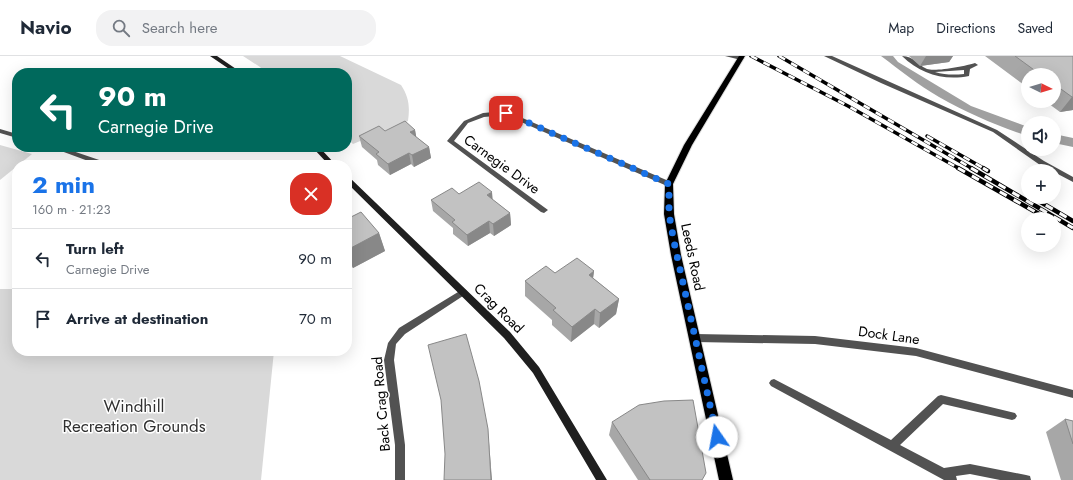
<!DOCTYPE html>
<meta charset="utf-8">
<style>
:root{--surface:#fff;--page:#f2f2f3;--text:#1f2937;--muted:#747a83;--line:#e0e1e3;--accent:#1a73e8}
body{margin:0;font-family:Jost,sans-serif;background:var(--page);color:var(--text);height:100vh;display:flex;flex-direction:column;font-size:15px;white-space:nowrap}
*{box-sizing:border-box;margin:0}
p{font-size:13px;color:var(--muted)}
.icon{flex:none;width:22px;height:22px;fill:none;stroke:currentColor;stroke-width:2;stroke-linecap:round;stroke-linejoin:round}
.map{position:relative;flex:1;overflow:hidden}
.drawer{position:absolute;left:12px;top:104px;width:340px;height:196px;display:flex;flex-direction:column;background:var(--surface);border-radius:16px;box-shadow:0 4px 16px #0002}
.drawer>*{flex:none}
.guide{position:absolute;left:12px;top:12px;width:340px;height:84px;border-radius:16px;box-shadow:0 4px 16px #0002;background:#00695c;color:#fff;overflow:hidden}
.needle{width:26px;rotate:95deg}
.buttons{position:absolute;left:1021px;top:12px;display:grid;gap:8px}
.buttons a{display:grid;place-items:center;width:40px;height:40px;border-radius:50%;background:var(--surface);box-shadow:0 4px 16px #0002;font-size:20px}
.pin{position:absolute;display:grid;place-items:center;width:34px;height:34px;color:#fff;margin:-17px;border-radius:8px;box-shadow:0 2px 6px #0006}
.me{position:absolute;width:44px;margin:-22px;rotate:348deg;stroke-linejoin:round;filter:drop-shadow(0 0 3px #0008)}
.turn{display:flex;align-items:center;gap:14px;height:84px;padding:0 20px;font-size:18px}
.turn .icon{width:52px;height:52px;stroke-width:2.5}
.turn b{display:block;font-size:28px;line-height:34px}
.round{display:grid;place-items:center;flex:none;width:42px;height:42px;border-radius:16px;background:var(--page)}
.head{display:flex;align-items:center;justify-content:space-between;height:68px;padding:0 20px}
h1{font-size:24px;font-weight:700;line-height:30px;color:var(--accent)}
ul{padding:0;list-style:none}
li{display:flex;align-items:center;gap:12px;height:60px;padding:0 20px;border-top:1px solid var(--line)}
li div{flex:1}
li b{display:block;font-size:15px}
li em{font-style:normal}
header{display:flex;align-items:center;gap:24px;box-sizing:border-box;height:56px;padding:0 20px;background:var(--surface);border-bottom:1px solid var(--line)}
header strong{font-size:19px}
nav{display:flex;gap:22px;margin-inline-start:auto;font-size:14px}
.search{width:280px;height:36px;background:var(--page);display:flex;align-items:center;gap:10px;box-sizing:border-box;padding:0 14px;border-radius:16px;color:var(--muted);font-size:15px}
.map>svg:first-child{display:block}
.green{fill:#d9d9d9}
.water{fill:#a0a0a0}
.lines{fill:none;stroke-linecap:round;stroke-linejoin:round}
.primary-casing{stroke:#dbdbdb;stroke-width:2}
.lane{fill:#525252;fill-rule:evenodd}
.street{fill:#525252;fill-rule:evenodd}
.secondary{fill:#1f1f1f;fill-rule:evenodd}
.primary{fill:#000;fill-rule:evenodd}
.rail-far1-casing{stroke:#000;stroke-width:3.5}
.rail-casing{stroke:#000;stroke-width:4.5}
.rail-far1{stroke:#fff;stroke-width:2.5;stroke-dasharray:7;stroke-linecap:butt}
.rail{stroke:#fff;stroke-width:3;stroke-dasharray:8;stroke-linecap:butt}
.wall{fill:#a7a7a7}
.shaded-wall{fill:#888}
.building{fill:#c2c2c2;stroke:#888}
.route{stroke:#1a73e8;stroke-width:7;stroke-dasharray:0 12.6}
.labels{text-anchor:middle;stroke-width:3;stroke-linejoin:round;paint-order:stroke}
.street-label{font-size:14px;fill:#000;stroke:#fff}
.near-park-label{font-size:17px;fill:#303030;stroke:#fff}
</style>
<header>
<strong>Navio</strong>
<div class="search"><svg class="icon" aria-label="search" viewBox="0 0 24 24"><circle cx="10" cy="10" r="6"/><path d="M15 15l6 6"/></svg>Search here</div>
<nav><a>Map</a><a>Directions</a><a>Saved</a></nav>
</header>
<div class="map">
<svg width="1073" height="424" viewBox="0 0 1073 424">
<rect width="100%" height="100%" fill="#fff"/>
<!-- green -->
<g class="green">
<path d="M 243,0 L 340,0 L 401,29 C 409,41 410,51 408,65 L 353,88 L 347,82 L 347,17 L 266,17 L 260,11 Z"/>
<polygon points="0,89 32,98 0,124"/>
<polygon points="0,233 17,233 17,295 274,295 261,424 0,424"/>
</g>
<!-- water -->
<g class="water">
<path d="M 881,0 L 893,0 L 898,6 L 971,50 L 1028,71 L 1028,80 C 997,70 967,57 939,41 C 918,29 900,14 881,0 Z"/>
<polygon points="1054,78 1073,82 1073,91 1054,87"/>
</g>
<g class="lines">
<!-- primary casing -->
<g class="primary-casing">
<polygon id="primary" points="739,0 745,0 692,89 673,128 674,158 681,199 733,424 719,424 671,199 664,158 665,128 684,89"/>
</g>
<!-- lane -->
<g class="lane">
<polygon points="725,0 739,0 744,2 741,4"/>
<polygon points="824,0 832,0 997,74 1044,105 1073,121 1073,126 1054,116 1054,115 1051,115 1040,109 993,76 881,27"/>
<path d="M 902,0 C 914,0 917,9 927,13 C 935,16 966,10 975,7 L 978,9 L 970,13 L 969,20 C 944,25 920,18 902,0 ZM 964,14 L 964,18 C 954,19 945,19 935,16 Z"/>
</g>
<!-- street -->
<g class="street">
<polygon points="506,55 671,126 673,128 671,130 667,130 505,59 484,61 468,67 454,85 548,154 544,157 541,156 447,85 464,65 483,57"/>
<polygon points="0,73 17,78 17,82 0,77"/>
<polygon points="52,91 61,91 108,107 109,109 99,109 53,92"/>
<polygon points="463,233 466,234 467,236 466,238 405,278 396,288 394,304 405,389 405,424 395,424 395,389 384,304 388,287 399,272"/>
<polygon points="695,278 815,280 916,292 1073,334 1073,342 916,300 815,288 695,286 692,285 691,282 692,279"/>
<polygon points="774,323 891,384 938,340 941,339 1015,357 1017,360 1015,363 1012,364 943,348 900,389 944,412 970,408 1026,419 1030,420 1031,424 1000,424 970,418 956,420 957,424 944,424 771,330 769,327 771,324"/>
</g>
<!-- secondary -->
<g class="secondary">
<polygon points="210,0 217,0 242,17 235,17"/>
<polygon points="312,91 319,91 336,109 329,109"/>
<polygon points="347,121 349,121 510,276 539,311 607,424 596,424 533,317 504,282 347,127"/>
</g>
<!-- primary -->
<use href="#primary" class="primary"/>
<!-- rail-far1 casing -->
<g class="rail-far1-casing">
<g id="rail-far1">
<polyline points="751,0 848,50 960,113"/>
<polyline points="779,0 973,113"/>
<polyline points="927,80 985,113"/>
</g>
</g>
<!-- rail casing -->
<g class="rail-casing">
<g id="rail">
<polyline points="958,112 1039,158"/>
<polyline points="971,112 1073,172"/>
<polyline points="983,112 988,115"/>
<polyline points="1032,141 1073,165"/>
</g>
</g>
<!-- rail-far1 -->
<use href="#rail-far1" class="rail-far1"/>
<!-- rail -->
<use href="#rail" class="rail"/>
</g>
<!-- wall -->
<g class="wall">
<polygon points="909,0 953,0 949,6 920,10"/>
<polygon points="985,0 1073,0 1073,54 1060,56 1045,45 1054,45 1054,19 1028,19 1028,32"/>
<polygon points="415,74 416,81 429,91 431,102 414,111 411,108 390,119 378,109 377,104 362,91 359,80 385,75"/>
<polygon points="459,138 493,144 510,157 511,169 494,180 490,177 468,190 453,178 453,172 433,155 431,144"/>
<polygon points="347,163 379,177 385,195 353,212 347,205"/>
<polygon points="594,215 593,222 619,243 616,258 599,272 594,268 571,286 552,269 552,264 525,240 525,225 555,217"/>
<polygon points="1065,363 1073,365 1073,424 1061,424 1046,376"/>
<polygon points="612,366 702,424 638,424 609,379"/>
</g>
<!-- shaded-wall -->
<g class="shaded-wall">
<polygon points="926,0 953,0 949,6 920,10"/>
<polygon points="1072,41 1073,41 1073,54 1060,56"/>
<polygon points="415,74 417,85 410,76"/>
<polygon points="429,91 431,102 414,111 412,99"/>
<polygon points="409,97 411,108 390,119 388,108"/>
<polygon points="492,136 493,147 487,139"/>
<polygon points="510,157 511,169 494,180 493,168"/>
<polygon points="489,165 490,177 468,190 467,179"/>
<polygon points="379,177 385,195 353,212 347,196 347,194"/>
<polygon points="594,215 592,230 589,219"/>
<polygon points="619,243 616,258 599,272 600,257"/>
<polygon points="595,253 594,268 571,286 572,271"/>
<polygon points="488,373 489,386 492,424 491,424"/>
</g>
<!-- building -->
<g class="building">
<polygon points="1015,0 1073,0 1073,41 1072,41 1054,28 1054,19 1041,19"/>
<polygon points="405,65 415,74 410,76 429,91 412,99 409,97 388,108 376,98 379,96 359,80 379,70 385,75"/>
<polygon points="479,126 492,136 487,139 510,157 493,168 489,165 467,179 452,166 455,164 431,144 452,132 459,138"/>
<polygon points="361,156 379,177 347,194 347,163"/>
<polygon points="577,202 594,215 589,219 619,243 600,257 595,253 572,271 553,254 556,252 525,225 546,210 555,217"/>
<polygon points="466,278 479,325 488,373 491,424 444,424 445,398 441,344 428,289"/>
<polygon points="693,344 706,417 702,424 650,424 612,366 639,349 664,345"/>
<polygon points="1065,363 1073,365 1073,388"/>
</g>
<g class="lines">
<!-- route -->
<polyline class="route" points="506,57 669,128 669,158 674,186 717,381"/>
</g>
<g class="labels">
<!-- street labels -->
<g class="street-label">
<text transform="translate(502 108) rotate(36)" y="5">Carnegie Drive</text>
<text transform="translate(693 201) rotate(78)" y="5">Leeds Road</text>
<text transform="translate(499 252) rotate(45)" y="5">Crag Road</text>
<text transform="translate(889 279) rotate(8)" y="5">Dock Lane</text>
<text transform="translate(381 348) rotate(-95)" y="5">Back Crag Road</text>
</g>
<!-- near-park labels -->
<g class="near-park-label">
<text x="134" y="356">Windhill<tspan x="134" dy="20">Recreation Grounds</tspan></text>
</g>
</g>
</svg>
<div class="buttons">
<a><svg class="needle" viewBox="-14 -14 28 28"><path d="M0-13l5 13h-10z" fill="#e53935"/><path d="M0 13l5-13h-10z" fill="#747a83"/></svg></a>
<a><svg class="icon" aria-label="sound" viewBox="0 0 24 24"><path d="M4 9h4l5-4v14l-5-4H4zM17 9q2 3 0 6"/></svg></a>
<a>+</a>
<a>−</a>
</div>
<div class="pin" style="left:506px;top:57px;background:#d93025"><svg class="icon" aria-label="arrive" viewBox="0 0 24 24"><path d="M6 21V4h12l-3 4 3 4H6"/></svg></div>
<svg class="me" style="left:717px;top:381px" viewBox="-20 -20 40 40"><circle r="19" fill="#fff"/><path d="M0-13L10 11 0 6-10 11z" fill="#1a73e8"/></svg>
<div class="guide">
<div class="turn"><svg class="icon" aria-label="left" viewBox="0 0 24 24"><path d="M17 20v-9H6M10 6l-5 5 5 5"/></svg><div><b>90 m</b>Carnegie Drive</div></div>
</div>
<section class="drawer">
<div class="head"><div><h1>2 min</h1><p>160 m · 21:23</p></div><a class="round" style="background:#d93025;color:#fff"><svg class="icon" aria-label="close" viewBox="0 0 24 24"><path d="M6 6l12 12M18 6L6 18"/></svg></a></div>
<ul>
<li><svg class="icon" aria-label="left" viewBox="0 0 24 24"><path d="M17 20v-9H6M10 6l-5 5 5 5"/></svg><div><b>Turn left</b><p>Carnegie Drive</p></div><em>90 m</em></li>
<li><svg class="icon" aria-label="arrive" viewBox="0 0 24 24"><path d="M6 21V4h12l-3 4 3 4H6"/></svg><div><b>Arrive at destination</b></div><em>70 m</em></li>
</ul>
</section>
</div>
